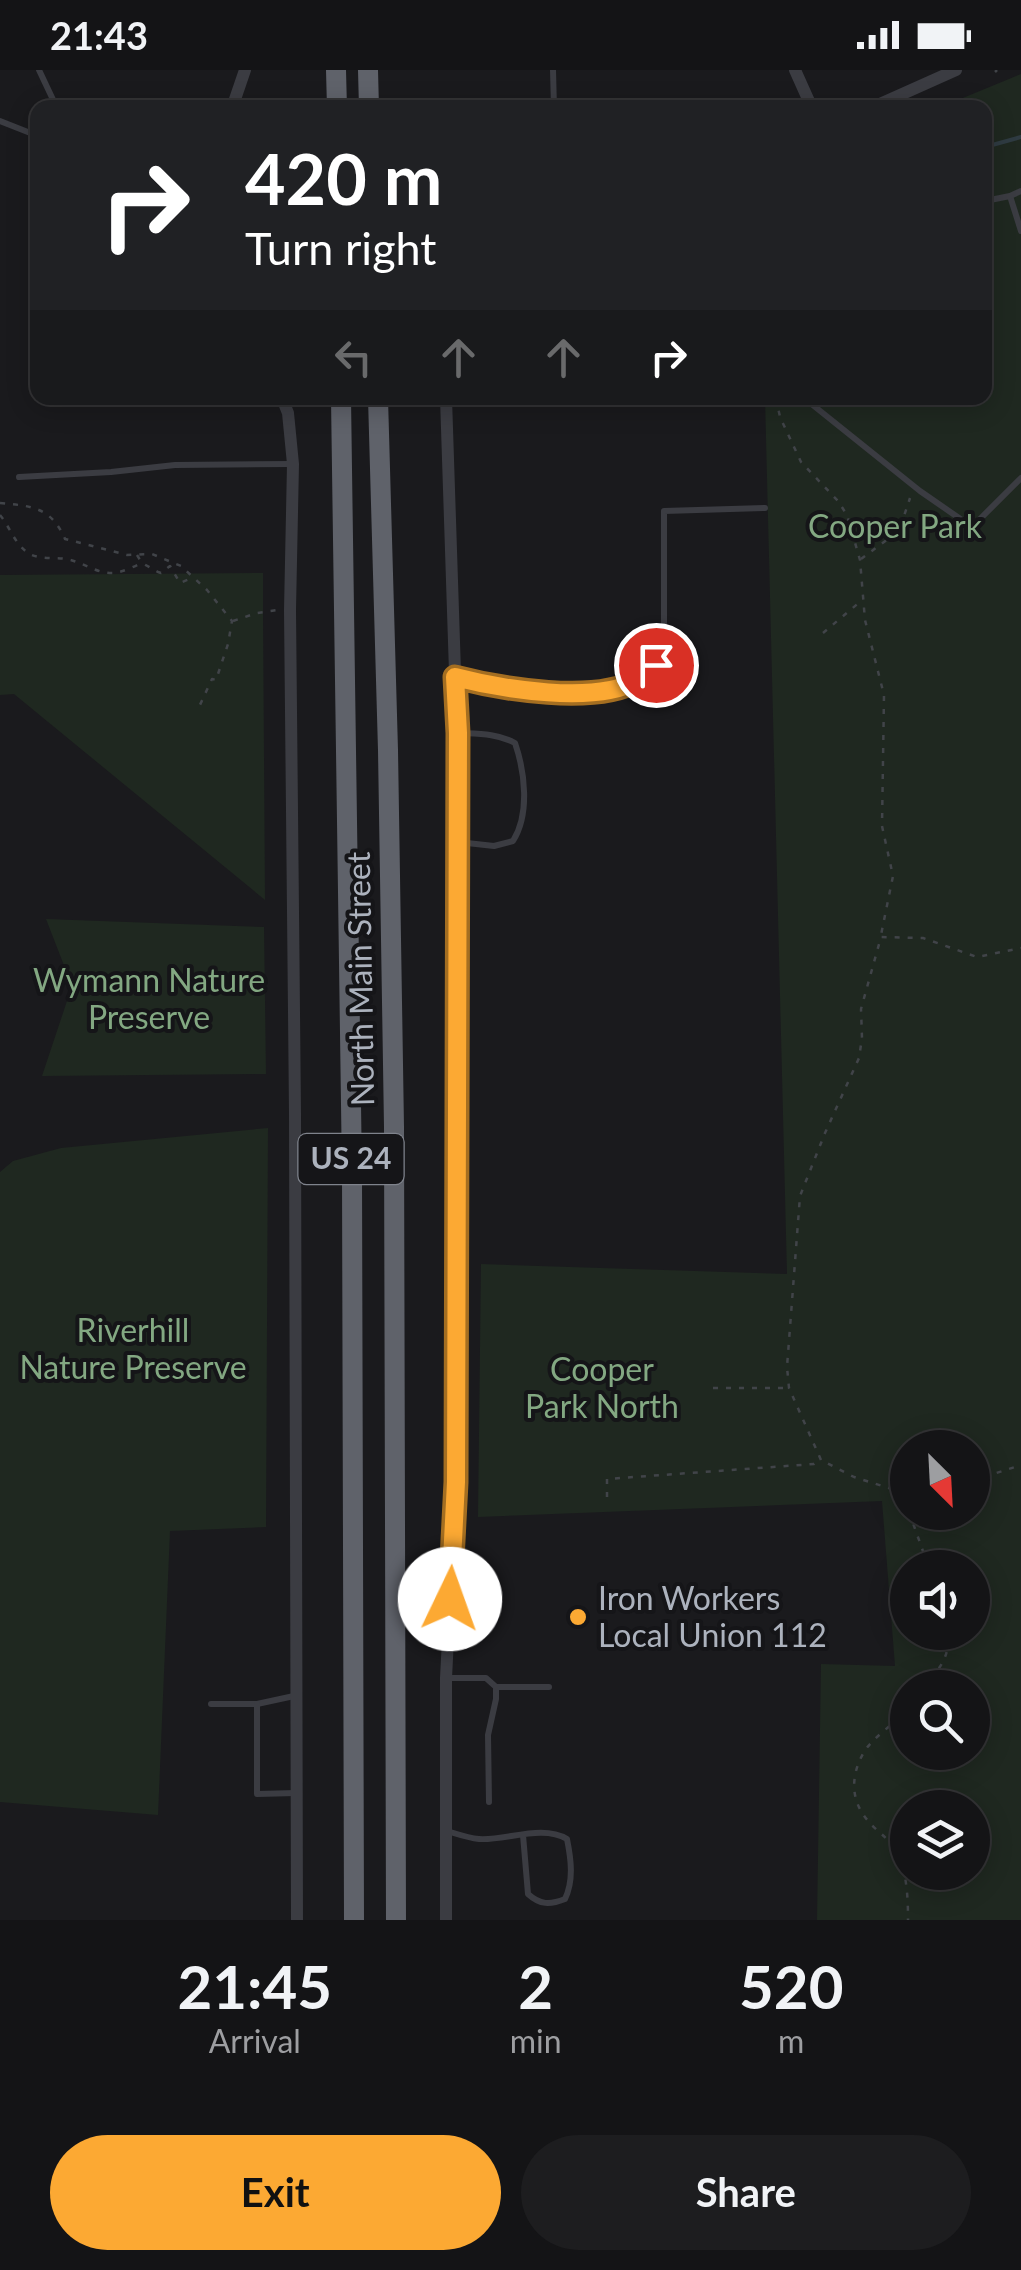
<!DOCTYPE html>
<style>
:root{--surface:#141416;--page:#1d1d1f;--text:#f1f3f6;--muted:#9d9ea1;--line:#333335;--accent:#fca933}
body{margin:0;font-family:Lato,sans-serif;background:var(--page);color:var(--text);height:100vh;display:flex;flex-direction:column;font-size:38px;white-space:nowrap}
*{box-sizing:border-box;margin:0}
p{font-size:32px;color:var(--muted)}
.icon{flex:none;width:55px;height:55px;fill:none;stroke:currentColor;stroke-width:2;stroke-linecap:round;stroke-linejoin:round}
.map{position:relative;height:1850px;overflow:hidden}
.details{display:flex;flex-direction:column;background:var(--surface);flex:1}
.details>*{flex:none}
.hud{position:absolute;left:30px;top:30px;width:962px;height:305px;border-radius:20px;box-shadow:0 5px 25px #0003,0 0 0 2px var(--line);background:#202124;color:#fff;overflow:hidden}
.needle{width:65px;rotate:156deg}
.buttons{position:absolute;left:890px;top:1360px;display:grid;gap:20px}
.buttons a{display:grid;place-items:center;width:100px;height:100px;border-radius:50%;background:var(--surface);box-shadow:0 5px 25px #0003,0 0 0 2px var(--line);font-size:50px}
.pin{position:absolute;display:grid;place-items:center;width:85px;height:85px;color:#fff;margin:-42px;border:5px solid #fff;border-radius:50%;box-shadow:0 2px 10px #0007}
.me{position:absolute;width:110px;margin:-55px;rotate:3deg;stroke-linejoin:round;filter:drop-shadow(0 0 8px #0008)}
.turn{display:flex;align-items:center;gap:35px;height:210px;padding:0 50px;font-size:45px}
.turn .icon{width:130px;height:130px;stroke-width:2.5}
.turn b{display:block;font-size:70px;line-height:85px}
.lanes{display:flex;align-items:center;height:95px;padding:0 50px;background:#0003;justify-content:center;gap:50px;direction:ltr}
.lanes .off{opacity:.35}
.eta{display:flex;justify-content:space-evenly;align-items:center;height:170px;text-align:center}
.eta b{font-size:60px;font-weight:700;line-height:70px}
.primary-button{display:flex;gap:20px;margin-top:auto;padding:20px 50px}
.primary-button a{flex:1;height:115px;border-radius:60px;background:var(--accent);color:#111;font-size:40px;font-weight:700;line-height:115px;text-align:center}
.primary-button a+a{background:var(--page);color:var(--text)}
.status{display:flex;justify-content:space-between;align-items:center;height:70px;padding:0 50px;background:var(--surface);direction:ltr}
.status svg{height:28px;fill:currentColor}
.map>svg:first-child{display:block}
.green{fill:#1f2820;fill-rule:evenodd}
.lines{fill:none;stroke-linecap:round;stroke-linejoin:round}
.stream{stroke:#2f3b42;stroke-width:4}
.path{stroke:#414449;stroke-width:2.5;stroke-dasharray:5 8;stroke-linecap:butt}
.service{stroke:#3b3c42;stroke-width:6}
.minor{stroke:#3b3c42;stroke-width:12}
.trunk{stroke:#5f626a;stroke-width:20}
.route-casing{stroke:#a46e21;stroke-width:25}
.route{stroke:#fca933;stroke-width:18}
.poi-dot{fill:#fca933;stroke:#151518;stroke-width:4}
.labels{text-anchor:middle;stroke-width:8;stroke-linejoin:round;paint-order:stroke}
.shield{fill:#151518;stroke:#7f838c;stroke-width:2.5}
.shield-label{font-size:30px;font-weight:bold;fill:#acb2bd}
.park-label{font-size:32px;fill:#83a882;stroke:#151518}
.street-label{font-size:32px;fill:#acb2bd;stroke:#151518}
.poi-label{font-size:32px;fill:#acb2bd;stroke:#151518;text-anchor:start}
</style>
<div class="status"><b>21:43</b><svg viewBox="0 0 49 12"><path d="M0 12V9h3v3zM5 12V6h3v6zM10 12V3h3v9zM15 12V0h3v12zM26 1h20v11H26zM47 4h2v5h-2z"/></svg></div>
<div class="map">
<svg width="1021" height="1850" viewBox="0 0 1021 1850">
<rect width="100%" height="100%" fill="#1a1a1d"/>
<!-- green -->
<g class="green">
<path d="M 1021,4 L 1021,1850 L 817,1850 L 821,1594 L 895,1596 L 882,1431 L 478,1447 L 481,1194 L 787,1204 L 765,328 L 985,328 L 985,38 L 941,37 ZM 908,1378 L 972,1378 L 972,1442 L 908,1442 ZM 908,1498 L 972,1498 L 972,1562 L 908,1562 ZM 908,1618 L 972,1618 L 972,1682 L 908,1682 ZM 908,1738 L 972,1738 L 972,1802 L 908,1802 Z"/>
<polygon points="263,503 263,542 265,830 14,624 0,625 0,505"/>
<polygon points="46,849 264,857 266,1004 42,1006 72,916"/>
<polygon points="268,1058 266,1457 170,1461 158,1745 0,1732 0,1102 13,1091 61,1078"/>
</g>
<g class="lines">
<!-- stream -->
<polyline class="stream" points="985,77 1021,67"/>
<!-- path -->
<g class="path">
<polyline points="995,2 997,0"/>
<polyline points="776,328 780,347 801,392 838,431 847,445 860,490 865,550 884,625 882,756 893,806 881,865"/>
<polyline points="712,331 712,328"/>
<path d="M 0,433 C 32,436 51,437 65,469 L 127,485 L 152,484 L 181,496 L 207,520 L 232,551 L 228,574 L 216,610 L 212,609 L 199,637"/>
<path d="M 0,445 C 10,457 14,473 28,483 C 39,490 54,487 66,489 C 83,492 95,503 112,503 C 121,503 133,497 142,493"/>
<polyline points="137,485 142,493 158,502 161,503 170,496 180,513 192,508"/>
<polyline points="861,489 899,461 910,428"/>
<polyline points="233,551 257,543 278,540"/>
<polyline points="823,563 861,531"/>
<polyline points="713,1318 787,1318"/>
<polyline points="972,1411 1021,1395"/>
<polyline points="607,1427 607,1409 814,1394 820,1390"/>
<polyline points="908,1439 901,1424 895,1420 854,1407 821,1390 789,1318 787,1297 800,1126 825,1063 859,988 862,968 861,939 881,867 923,868 977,887 1021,878"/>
<polyline points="909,1442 929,1498"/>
<path d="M 922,1618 C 938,1601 951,1587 948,1562"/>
<path d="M 908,1638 C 896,1653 873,1667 864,1682 C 850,1706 850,1732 870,1753 C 876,1760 886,1767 892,1775 C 907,1795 908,1826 908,1850"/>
</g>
<!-- service -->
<g class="service">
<polyline points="39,0 56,36"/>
<polyline points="553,0 554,38"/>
<polyline points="56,38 112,35 212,38"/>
<polyline points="0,51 38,66"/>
<polyline points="1010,126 1021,161"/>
<polyline points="985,131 1010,126 1021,121"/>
<polyline points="645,328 645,334"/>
<polyline points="804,328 920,421 972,457 1021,408"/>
<polyline points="19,407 111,402 175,395 291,394"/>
<path d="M 456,607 C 469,611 482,615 495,618 C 528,624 616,628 643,607 C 654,598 659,587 664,574 L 664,441 L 765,438"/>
<path d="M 457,663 C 477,664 497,663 515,673 C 525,702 530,744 513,771 L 494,776 L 458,772"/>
<polyline points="447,1608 486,1608 496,1617 496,1629 488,1665 489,1732"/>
<polyline points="496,1617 549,1617"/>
<polyline points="211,1634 257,1634 294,1626"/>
<polyline points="257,1634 257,1724 296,1723"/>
<path d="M 447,1761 C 457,1764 468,1768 479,1769 C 506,1771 542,1754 567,1769 C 571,1789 574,1810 565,1829 C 550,1835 540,1835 528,1824 L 523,1765"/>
</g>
<!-- minor -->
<g class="minor">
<polyline points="795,0 812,38"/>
<polyline points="232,38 245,0"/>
<polyline points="871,38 956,0"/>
<polyline points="282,328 288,343 293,394 290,540 295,1043 297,1850"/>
<polyline points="446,1850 446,1608 456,1412 457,663 446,328"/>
</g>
<!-- trunk -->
<g class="trunk">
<polyline points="336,0 337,38"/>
<polyline points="368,0 369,38"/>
<polyline points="341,328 352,1104 354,1850"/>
<polyline points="378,328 388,680 394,1057 396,1850"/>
</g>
</g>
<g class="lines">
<!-- route casing -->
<g class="route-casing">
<path id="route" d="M 450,1529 L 456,1412 L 458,663 L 455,607 C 501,619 596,635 638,610 C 645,607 650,600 656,595"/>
</g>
<!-- route -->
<use href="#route" class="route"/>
</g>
<!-- markers -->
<circle class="poi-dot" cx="578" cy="1547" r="10"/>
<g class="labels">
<!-- shield labels -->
<rect class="shield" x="298.5" y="1064" width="105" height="50" rx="8"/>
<g class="shield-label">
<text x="351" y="1099">US 24</text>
</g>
<!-- park labels -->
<g class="park-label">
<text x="895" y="468">Cooper Park</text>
<text x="149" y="922">Wymann Nature<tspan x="149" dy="37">Preserve</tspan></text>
<text x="133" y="1272">Riverhill<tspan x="133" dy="37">Nature Preserve</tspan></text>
<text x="602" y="1311">Cooper<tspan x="602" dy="37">Park North</tspan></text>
</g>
<!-- street labels -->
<g class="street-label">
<text transform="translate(361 909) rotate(-91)" y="11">North Main Street</text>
</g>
<!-- poi labels -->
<g class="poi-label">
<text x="598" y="1540">Iron Workers<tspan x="598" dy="37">Local Union 112</tspan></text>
</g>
</g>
</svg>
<div class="buttons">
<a><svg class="needle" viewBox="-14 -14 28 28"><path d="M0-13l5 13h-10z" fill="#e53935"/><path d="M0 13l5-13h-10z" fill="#9d9ea1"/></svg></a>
<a><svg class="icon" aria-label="sound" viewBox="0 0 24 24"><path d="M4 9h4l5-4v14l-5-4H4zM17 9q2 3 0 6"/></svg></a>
<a><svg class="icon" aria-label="search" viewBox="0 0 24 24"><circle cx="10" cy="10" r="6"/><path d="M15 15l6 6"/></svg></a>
<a><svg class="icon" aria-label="layers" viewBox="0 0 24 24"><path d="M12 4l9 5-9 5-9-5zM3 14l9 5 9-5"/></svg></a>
</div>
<div class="pin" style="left:656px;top:595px;background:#d93025"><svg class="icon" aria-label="arrive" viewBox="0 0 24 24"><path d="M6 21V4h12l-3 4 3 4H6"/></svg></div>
<svg class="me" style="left:450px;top:1529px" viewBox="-20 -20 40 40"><circle r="19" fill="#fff"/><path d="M0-13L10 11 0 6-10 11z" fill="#fca933"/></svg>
<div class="hud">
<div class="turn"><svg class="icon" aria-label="right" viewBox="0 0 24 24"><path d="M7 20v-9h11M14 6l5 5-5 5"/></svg><div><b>420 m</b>Turn right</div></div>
<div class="lanes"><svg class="icon off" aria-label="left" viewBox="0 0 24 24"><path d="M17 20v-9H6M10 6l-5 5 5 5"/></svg><svg class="icon off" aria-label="ahead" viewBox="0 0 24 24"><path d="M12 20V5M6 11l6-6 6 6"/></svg><svg class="icon off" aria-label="ahead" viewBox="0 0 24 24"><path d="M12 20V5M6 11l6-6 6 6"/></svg><svg class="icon" aria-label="right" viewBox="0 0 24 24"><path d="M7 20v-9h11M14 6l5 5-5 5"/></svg></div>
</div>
</div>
<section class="details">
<div class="eta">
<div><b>21:45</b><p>Arrival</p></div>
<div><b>2</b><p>min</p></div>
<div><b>520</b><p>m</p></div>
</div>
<div class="primary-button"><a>Exit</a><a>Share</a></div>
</section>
